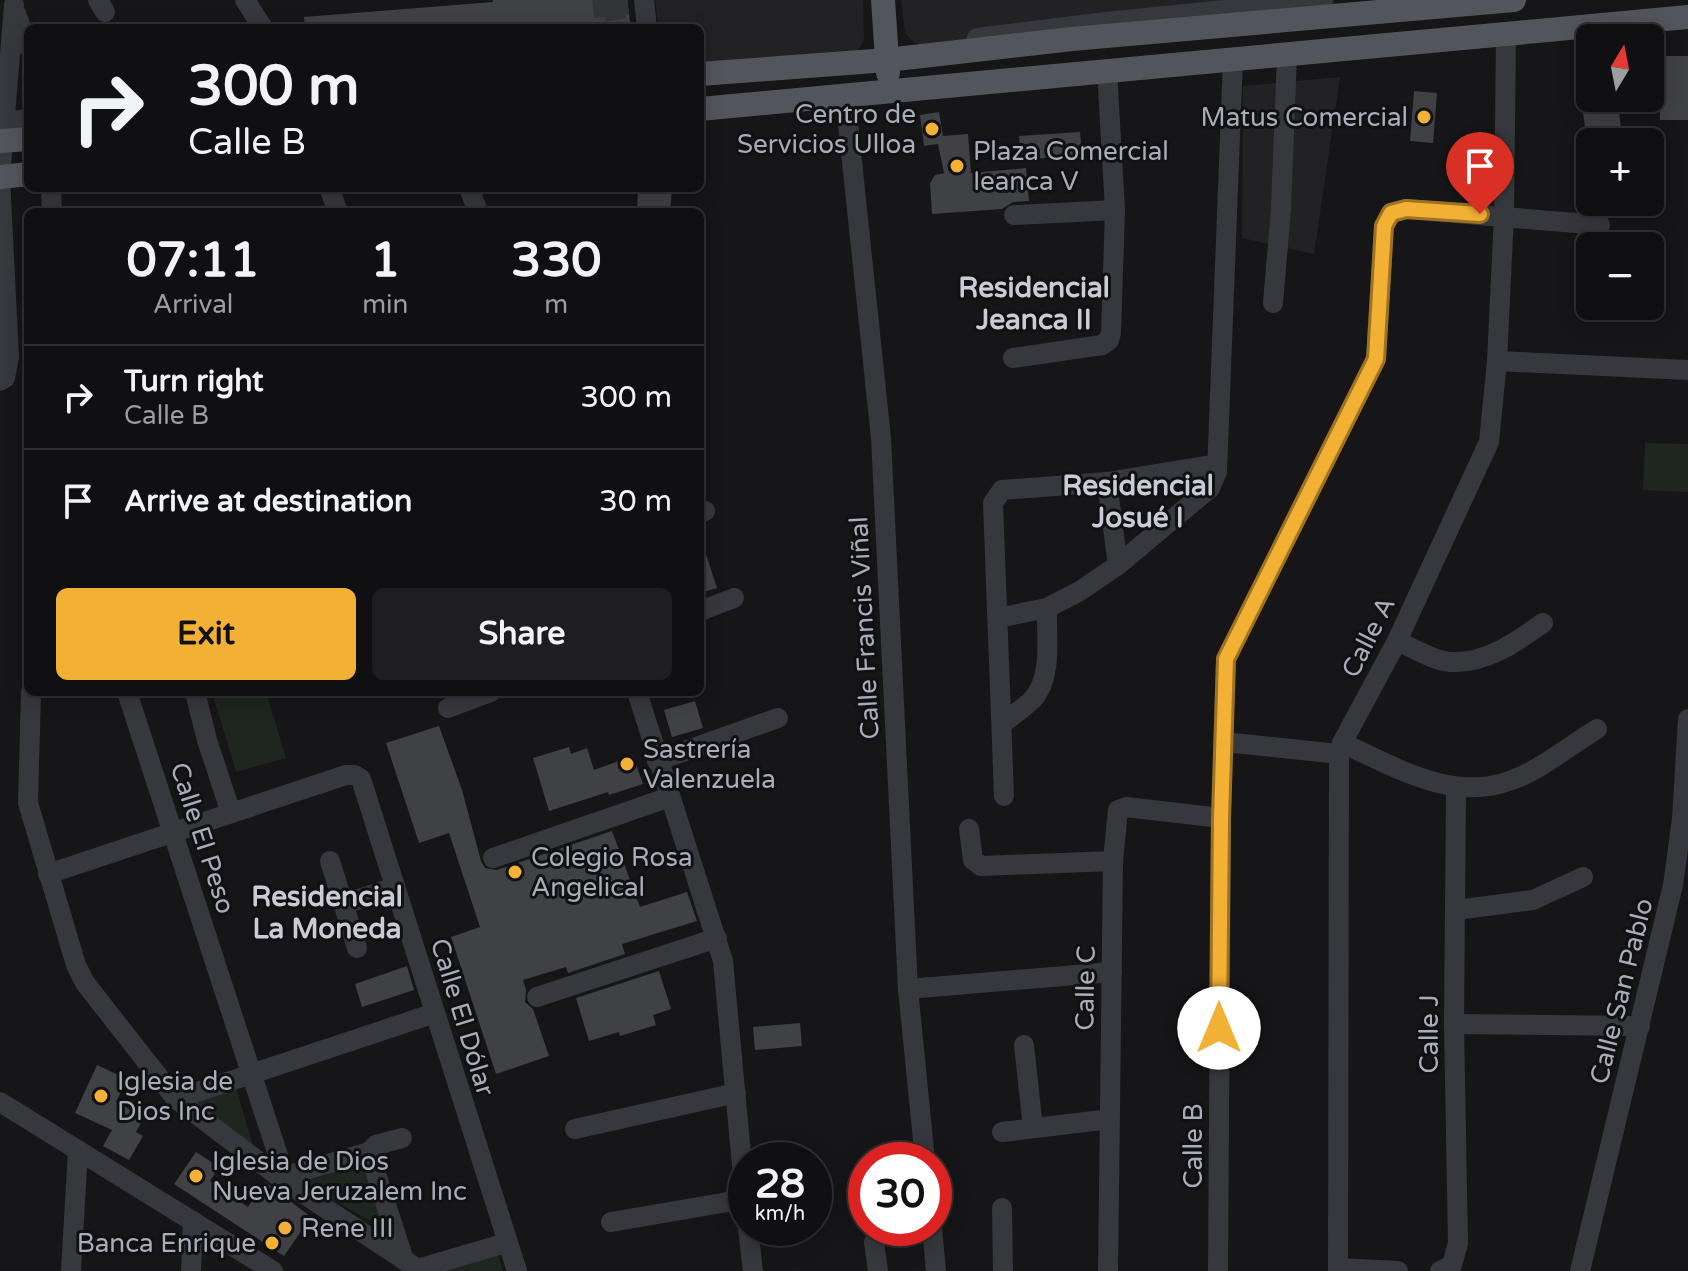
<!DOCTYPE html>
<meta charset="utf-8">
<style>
:root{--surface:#101012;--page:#1e1e20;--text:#f1f3f6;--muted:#9c9d9f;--line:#303032;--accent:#f2b134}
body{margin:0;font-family:"Varela Round",sans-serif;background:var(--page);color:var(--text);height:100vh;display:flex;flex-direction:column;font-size:30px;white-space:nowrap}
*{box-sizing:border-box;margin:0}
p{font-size:26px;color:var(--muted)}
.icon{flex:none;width:44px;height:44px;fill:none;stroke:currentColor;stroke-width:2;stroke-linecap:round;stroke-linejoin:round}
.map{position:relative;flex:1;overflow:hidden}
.panel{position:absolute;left:24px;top:208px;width:680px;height:488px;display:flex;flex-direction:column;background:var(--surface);border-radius:12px;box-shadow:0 4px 20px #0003,0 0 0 2px var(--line)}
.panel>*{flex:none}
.hud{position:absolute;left:24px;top:24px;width:680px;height:168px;border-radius:12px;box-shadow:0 4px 20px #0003,0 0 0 2px var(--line);background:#101012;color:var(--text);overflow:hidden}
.needle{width:52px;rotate:10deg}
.fabs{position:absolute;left:1576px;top:24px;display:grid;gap:16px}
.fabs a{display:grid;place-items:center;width:88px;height:88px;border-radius:12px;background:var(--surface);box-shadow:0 4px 20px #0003,0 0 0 2px var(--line);font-size:40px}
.speed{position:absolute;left:728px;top:1142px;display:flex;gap:16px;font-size:40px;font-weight:700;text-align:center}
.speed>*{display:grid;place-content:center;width:104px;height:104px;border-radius:50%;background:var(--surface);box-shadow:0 4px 20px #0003,0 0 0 2px var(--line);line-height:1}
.speed small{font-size:20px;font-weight:400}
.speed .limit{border:12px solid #d22;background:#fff;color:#111}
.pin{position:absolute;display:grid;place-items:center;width:68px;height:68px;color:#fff;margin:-82px -34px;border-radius:50% 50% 50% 0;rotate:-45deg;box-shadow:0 0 8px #0007}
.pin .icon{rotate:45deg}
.me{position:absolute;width:88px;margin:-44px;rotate:0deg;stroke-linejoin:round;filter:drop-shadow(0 0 6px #0008)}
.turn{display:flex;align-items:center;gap:28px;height:168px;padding:0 32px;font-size:36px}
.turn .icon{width:104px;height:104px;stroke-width:2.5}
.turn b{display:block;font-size:56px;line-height:68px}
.eta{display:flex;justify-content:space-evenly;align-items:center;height:136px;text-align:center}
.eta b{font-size:48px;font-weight:800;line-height:56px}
.button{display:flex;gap:16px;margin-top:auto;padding:16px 32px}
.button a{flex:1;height:92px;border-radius:12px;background:var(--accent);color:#111;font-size:32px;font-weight:800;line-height:92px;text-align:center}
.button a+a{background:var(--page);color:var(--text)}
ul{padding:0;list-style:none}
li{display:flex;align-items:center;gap:24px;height:104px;padding:0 32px;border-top:2px solid var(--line)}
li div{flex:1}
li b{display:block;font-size:30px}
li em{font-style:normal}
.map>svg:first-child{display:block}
.built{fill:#222225}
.green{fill:#1e261f}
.building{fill:#404145}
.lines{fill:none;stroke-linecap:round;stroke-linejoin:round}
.minor-tunnel{stroke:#333438;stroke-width:20;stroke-dasharray:20 10;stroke-linecap:butt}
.minor{stroke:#37383d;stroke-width:20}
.major{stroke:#53555c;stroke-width:24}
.route-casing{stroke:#9d7322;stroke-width:20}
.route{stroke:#f2b134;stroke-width:14}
.poi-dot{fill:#f2b134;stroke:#111113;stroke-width:3}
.labels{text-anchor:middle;stroke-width:6;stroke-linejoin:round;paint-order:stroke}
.poi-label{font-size:26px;fill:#a8adb8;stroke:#111113;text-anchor:start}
.street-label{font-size:26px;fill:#a8adb8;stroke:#111113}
.neighbourhood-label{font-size:28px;font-weight:bold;fill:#c9ccd4;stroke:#111113}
</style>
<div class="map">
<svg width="1688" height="1271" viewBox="0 0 1688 1271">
<rect width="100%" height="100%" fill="#161618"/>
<!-- built -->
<g class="built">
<polygon points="655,0 863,0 864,38 859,50 847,57 700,75 700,28 659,28"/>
<polygon points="901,0 1334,0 1336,17 926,47 914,42 905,33"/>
<polygon points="1340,77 1314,254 1242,238 1243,86"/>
</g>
<!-- green -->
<g class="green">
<polygon points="1645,443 1688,444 1688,492 1643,490"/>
<polygon points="212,692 266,692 286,758 236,772"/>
<polygon points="236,1088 254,1149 190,1101"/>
<polygon points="363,1164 386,1230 302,1182"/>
<polygon points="497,1251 503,1271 440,1271"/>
</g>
<!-- building -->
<g class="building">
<polygon points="493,0 627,0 631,28 305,28 304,17 493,2"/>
<polygon points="1659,56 1688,56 1688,120 1660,120"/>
<polygon points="1414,91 1437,93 1433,143 1410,141"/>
<polygon points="1592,98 1617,98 1623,142 1587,142 1582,105 1593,103"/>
<polygon points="939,112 943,136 968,134 971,173 1026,168 1029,201 1013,202 1002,209 932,214 930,183 935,175 944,173 938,144 924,146 920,115"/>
<polygon points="1080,132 1082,155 1021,160 1019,136"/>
<polygon points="638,188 672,188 670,212 637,212"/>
<polygon points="700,545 703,545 717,588 700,593"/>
<polygon points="695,701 703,728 672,737 664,710"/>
<polygon points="439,726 462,790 481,861 485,868 497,870 612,831 640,907 687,892 697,921 622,944 625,954 568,973 566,967 523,980 526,990 525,1002 533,1009 549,1056 496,1074 451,937 480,927 449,833 419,843 386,743"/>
<polygon points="569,747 571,754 587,748 594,770 633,756 643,784 609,795 608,792 549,811 533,758"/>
<polygon points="407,966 414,990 362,1007 355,984"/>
<polygon points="659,971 671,1009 653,1015 656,1025 620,1036 619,1032 589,1041 576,998"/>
<polygon points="800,1023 802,1046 755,1050 753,1027"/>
<polygon points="97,1065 127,1079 116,1102 144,1117 136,1132 143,1136 129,1160 103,1146 112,1130 75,1113"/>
<polygon points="196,1152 219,1167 210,1181 248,1207 265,1182 311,1217 284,1256 174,1184"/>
</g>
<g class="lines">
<!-- minor-tunnel -->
<g class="minor-tunnel">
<polyline points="613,0 617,28"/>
<polyline points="593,8 628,4"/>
</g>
<!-- minor -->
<g class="minor">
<polyline points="98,0 105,12"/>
<polyline points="245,0 263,28"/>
<polyline points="644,0 647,28"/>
<polyline points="16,13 28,47"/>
<polyline points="977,38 1106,22 1323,0"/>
<polyline points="845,95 881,438 908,989 925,1160"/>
<polyline points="0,123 28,119"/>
<polyline points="51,188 52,212"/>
<polyline points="329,188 338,212"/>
<polyline points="469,188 478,212"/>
<polyline points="1014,215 1115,210"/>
<polyline points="1273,303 1281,209 1287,55"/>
<polyline points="1013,358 1102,345 1109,340 1111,333 1115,210 1107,70"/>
<polyline points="1497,361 1688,370"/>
<polyline points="0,381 5,378 9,357 0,177 14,5"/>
<polyline points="1107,482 1118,565"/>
<polyline points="700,513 705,511"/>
<polyline points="700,611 734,598"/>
<polyline points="998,618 1047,608 1080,591 1118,565 1210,488 1217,472 1233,59"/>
<path d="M 1397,641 C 1413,648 1434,661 1451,662 C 1486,664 1516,642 1543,623"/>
<polyline points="31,692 28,803 76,965 85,983 176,1099 287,1183 421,1271"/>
<polyline points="127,692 287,1183"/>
<polyline points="195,692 207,740 231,813"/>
<polyline points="637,692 723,961 746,1208"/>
<polyline points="448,708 491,692"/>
<path d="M 1003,723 C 1013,715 1024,708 1033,699 C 1053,677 1046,636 1047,608"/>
<polyline points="1224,742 1339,754"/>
<path d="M 1342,743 C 1396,767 1452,803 1512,780 C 1540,770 1571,745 1597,729"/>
<polyline points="657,761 778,718"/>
<polyline points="1004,796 993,503 1002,490 1107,482 1217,464"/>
<polyline points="969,829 973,860 981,866 1113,861"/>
<polyline points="493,858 670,797"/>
<polyline points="330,861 357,948"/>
<polyline points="48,874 346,775 355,775 361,779 517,1271"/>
<polyline points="344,904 395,887"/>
<polyline points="1456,910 1533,900 1583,877"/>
<polyline points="908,989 1112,972"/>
<polyline points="537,997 717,938"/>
<polyline points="1454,1024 1640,1026"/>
<polyline points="1024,1045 1033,1128"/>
<polyline points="176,1099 435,1013"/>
<polyline points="0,1102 273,1271"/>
<polyline points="575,1129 736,1093"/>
<polyline points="1002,1132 1110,1119"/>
<polyline points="369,1152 376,1145 402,1138"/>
<polyline points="285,1176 369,1152 404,1260"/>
<polyline points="1002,1208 1003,1271"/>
<polyline points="611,1222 745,1199"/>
<polyline points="748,1228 753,1271"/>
<polyline points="932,1228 936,1271"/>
<polyline points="874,1242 878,1271"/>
<polyline points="1338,1268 1398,1271"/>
<polyline points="417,1269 506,1243"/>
<polyline points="71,1271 78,1150"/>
<polyline points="191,1271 193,1221"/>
<polyline points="1108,1271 1113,861 1118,810 1126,807 1221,818"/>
<polyline points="1218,1271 1221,818 1226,659 1376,359 1384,226 1391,213 1406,209 1600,225"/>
<polyline points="1338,1271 1339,754 1342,743 1397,641 1489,442 1497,361 1504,215 1506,35"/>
<polyline points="1440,1271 1452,1265 1458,1243 1454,1024 1456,789"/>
<polyline points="1580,1271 1673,885 1682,819 1688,719"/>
</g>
<!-- major -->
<g class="major">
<polyline points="883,0 888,73"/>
<polyline points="700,74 887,60 1072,39 1514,0"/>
<polyline points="700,109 1688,17"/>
<polyline points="0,141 28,139"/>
<polyline points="0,177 28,174"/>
</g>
</g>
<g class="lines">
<!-- route casing -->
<g class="route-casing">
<polyline id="route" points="1219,1028 1221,818 1226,659 1376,359 1384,226 1391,213 1406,209 1480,214"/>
</g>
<!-- route -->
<use href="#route" class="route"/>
</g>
<!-- markers -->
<g class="poi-dot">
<circle cx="1424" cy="117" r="8"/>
<circle cx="932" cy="129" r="8"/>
<circle cx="957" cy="166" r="8"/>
<circle cx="627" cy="764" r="8"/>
<circle cx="515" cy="872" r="8"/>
<circle cx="101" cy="1096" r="8"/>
<circle cx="196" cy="1176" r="8"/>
<circle cx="285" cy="1228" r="8"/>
<circle cx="272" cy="1243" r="8"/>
</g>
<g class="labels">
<!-- poi labels -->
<g class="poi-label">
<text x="916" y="123" text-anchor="end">Centro de<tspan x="916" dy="30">Servicios Ulloa</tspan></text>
<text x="1408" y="126" text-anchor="end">Matus Comercial</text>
<text x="973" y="160">Plaza Comercial<tspan x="973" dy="30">Ieanca V</tspan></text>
<text x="643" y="758">Sastrería<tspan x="643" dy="30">Valenzuela</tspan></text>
<text x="531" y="866">Colegio Rosa<tspan x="531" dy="30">Angelical</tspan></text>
<text x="117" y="1090">Iglesia de<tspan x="117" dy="30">Dios Inc</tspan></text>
<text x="212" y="1170">Iglesia de Dios<tspan x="212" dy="30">Nueva Jeruzalem Inc</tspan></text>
<text x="301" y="1237">Rene III</text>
<text x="256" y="1252" text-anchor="end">Banca Enrique</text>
</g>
<!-- street labels -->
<g class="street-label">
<text transform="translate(864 628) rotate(-93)" y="9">Calle Francis Viñal</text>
<text transform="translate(1368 637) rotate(-63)" y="9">Calle A</text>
<text transform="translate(203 838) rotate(72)" y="9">Calle El Peso</text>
<text transform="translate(1085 988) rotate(-89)" y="9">Calle C</text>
<text transform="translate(1621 991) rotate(-76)" y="9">Calle San Pablo</text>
<text transform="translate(463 1017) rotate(73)" y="9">Calle El Dólar</text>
<text transform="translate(1429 1034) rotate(-90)" y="9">Calle J</text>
<text transform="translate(1193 1146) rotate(-90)" y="9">Calle B</text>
</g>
<!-- neighbourhood labels -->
<g class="neighbourhood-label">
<text x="1034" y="297">Residencial<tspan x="1034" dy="32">Jeanca II</tspan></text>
<text x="1138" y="495">Residencial<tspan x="1138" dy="32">Josué I</tspan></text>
<text x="327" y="906">Residencial<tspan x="327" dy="32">La Moneda</tspan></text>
</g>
</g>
</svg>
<div class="fabs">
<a><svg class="needle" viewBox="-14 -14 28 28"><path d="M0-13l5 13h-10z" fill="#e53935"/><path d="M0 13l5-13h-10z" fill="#9c9d9f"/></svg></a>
<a>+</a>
<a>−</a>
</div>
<div class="speed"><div>28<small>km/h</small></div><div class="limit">30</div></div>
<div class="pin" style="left:1480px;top:214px;background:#d93025"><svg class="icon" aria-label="arrive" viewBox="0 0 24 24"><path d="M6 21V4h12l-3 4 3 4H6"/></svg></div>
<svg class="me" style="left:1219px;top:1028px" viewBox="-20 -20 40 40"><circle r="19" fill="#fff"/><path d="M0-13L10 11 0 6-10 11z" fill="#f2b134"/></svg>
<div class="hud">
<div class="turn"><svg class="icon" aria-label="right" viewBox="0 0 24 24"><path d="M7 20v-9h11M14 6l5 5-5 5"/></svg><div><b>300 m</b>Calle B</div></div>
</div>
<section class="panel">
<div class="eta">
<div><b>07:11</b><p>Arrival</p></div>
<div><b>1</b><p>min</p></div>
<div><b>330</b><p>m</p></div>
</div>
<ul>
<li><svg class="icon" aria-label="right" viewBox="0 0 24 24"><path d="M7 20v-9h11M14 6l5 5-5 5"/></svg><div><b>Turn right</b><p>Calle B</p></div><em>300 m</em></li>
<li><svg class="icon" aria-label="arrive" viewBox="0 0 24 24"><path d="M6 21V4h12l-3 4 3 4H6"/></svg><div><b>Arrive at destination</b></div><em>30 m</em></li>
</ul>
<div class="button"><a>Exit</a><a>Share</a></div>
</section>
</div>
